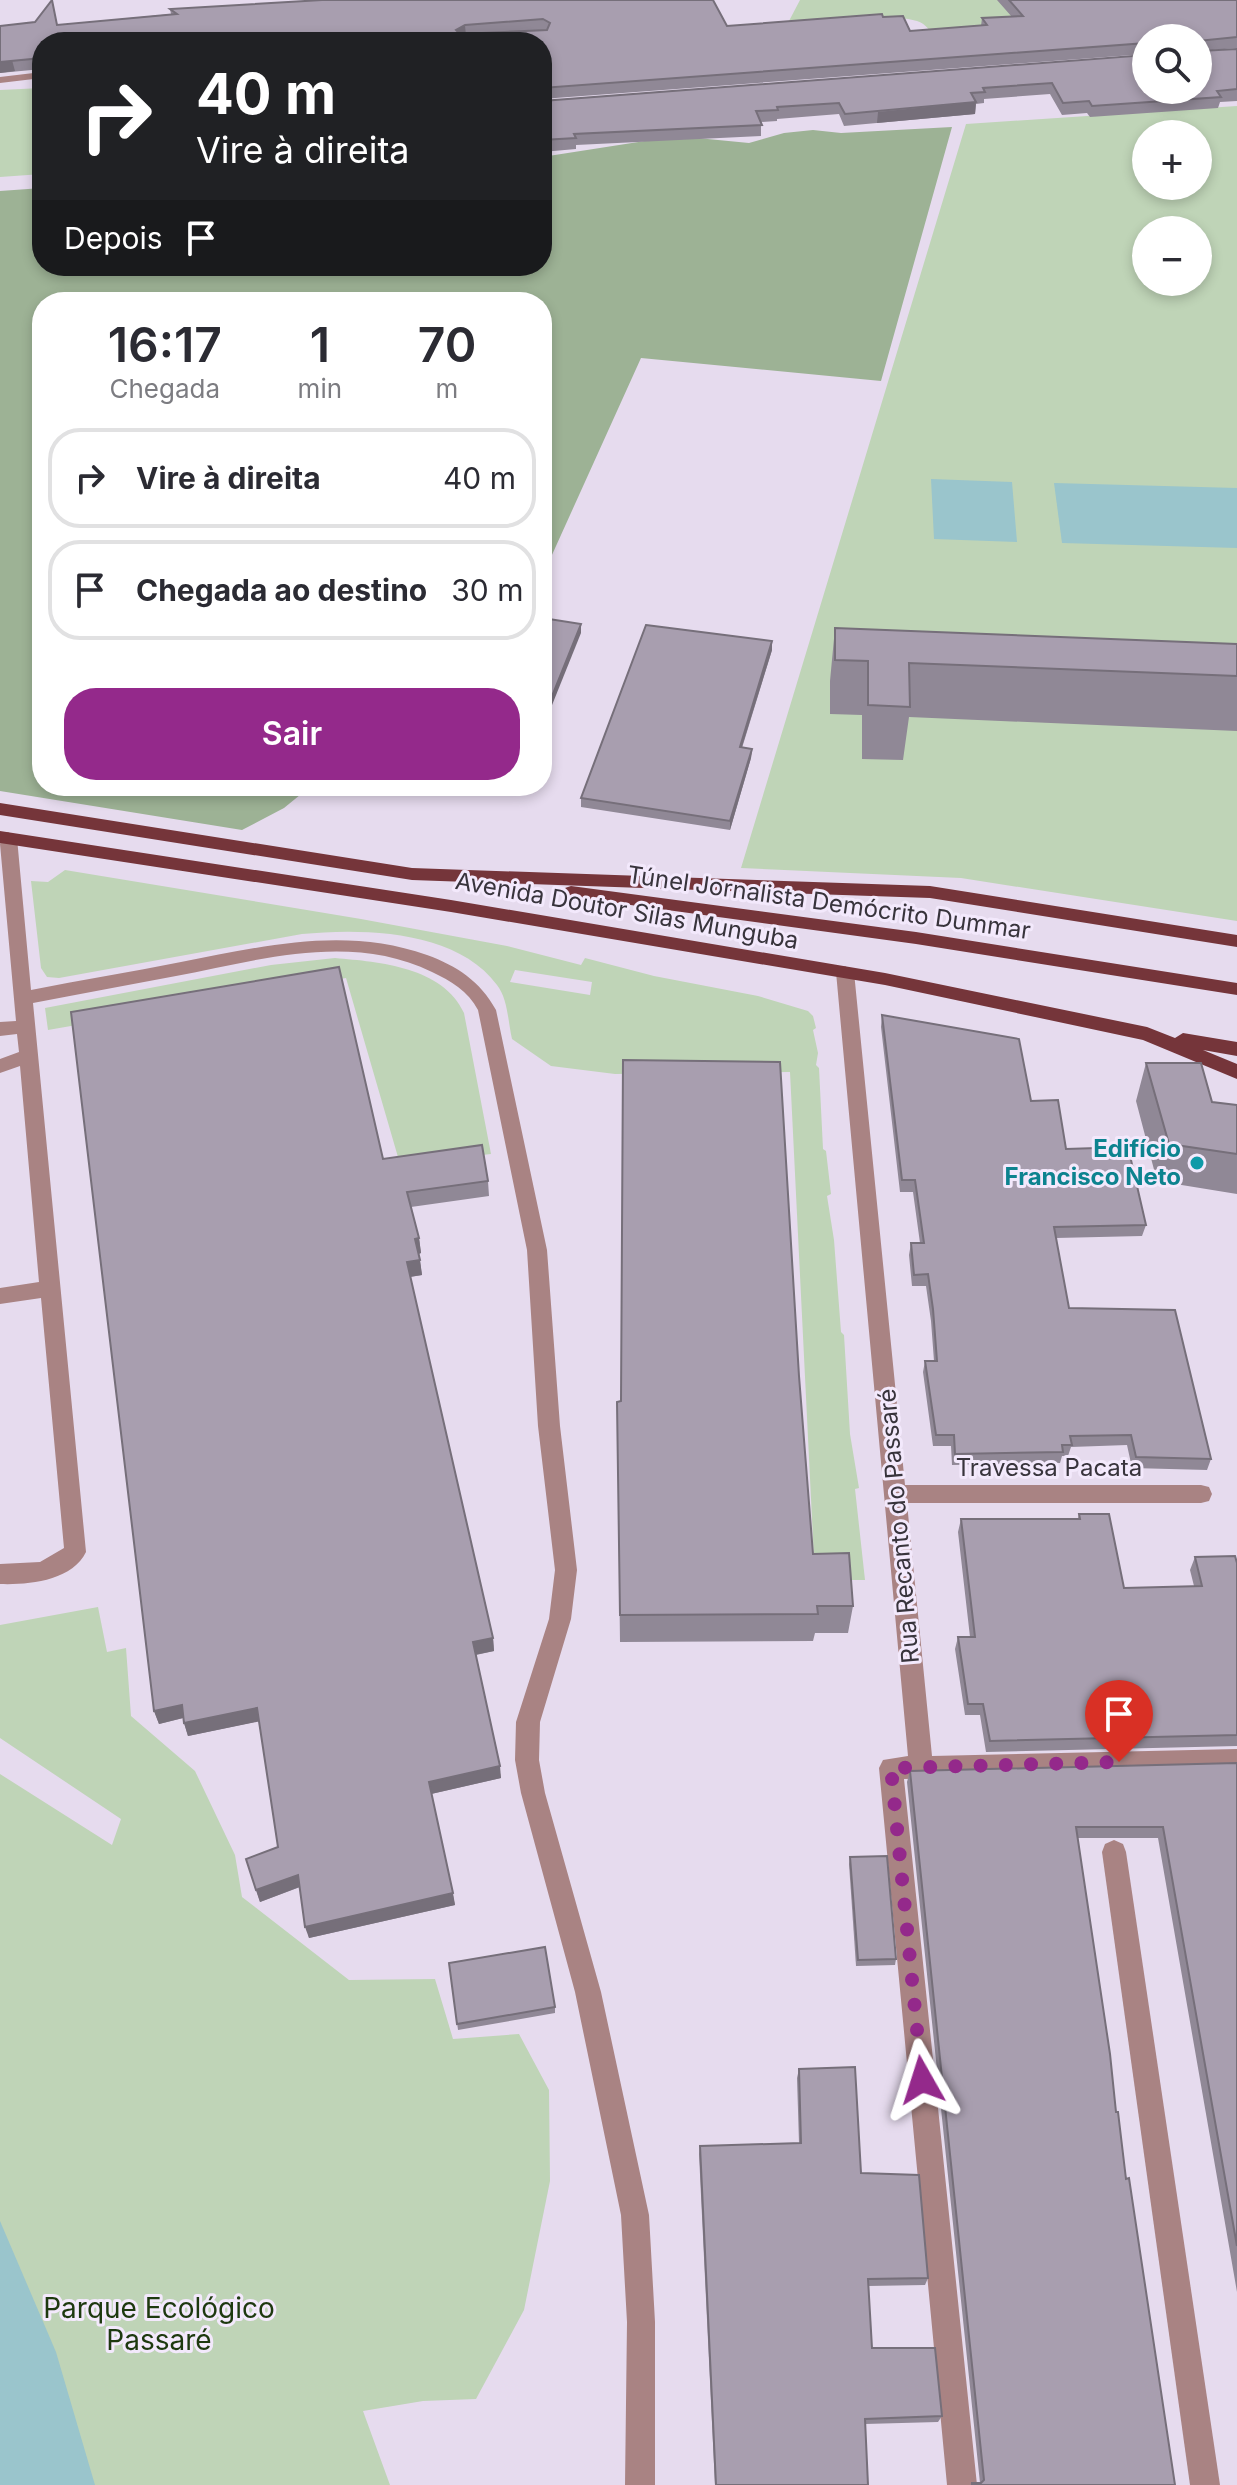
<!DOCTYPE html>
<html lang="pt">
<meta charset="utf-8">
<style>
:root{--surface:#fff;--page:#f7f7f7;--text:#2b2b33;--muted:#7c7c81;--line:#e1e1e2;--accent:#94298b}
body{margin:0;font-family:Inter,sans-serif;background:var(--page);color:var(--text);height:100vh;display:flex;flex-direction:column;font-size:30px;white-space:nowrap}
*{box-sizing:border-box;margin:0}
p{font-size:26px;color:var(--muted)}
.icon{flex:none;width:44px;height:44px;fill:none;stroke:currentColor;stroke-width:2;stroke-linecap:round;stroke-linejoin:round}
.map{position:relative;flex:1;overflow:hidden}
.details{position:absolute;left:32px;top:292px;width:520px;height:504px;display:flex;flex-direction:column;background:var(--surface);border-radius:32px;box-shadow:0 4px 12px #0003}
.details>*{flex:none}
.hud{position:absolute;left:32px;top:32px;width:520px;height:244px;border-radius:32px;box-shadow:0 4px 12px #0003;background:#202124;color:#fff;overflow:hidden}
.tools{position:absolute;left:1132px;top:24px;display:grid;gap:16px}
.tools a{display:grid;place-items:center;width:80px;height:80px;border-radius:50%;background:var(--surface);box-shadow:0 4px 12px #0003;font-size:40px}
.pin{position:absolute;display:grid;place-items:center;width:68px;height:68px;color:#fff;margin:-82px -34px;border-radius:50% 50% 50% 0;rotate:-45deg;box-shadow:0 0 8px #0007}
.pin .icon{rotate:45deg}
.me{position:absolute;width:88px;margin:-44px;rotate:354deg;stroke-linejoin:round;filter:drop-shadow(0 0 6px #0008)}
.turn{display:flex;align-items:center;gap:28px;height:168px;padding:0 32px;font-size:36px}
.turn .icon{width:104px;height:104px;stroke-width:2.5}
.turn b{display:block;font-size:56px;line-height:68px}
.then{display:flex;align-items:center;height:76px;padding:0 32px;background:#0003;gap:16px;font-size:30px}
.eta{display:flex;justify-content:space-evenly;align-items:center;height:136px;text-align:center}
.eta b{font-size:48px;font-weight:600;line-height:56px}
.primary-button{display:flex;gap:16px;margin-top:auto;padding:16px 32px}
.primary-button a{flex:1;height:92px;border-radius:32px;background:var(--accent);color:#fff;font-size:32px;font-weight:600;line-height:92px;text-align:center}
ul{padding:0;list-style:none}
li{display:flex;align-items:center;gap:24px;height:100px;margin:0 16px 12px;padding:0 16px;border:4px solid var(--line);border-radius:32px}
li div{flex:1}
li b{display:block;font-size:30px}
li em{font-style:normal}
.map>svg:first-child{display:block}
.green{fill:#bfd4b7;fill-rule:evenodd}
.forest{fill:#9db295}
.water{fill:#9ac5cc}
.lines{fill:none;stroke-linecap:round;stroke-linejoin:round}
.minor{fill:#a98383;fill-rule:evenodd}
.major{fill:#75353a;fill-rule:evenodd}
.wall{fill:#908896}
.shaded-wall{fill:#766f7a}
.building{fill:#a89eaf;stroke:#766f7a;stroke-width:2;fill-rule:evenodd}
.route{stroke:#94298b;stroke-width:14;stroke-dasharray:0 25.2}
.culture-dot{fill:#0f9aa8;stroke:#f3e9fc;stroke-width:3}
.labels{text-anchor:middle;stroke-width:6;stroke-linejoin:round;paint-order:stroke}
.street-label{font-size:24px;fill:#38343c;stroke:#f3e9fc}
.culture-label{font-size:24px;font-weight:bold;fill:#0d838f;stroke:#f3e9fc;text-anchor:end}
.near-park-label{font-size:28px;fill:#1d390f;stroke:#f3e9fc}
</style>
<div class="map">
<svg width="1237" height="2485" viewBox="0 0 1237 2485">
<rect width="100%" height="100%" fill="#e6dbee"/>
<!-- green -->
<g class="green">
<path d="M 800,0 L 1007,0 L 1022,34 L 934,39 C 930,30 926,24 917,21 C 886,12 824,20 789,21 Z"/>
<polygon points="42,88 42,174 0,177 0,90"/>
<path d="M 1237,106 L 1237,921 L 961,878 L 741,868 L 966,124 ZM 1146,134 L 1198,134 L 1198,186 L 1146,186 ZM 1146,230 L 1198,230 L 1198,282 L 1146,282 Z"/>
<path d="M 65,870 L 361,919 L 507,946 L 581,965 L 585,958 L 654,976 L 758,996 L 808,1011 L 813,1016 L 816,1028 L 813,1030 L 818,1053 L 816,1065 L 819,1068 L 823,1149 L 826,1151 L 831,1194 L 827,1196 L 834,1240 L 841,1332 L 844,1335 L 850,1434 L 859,1488 L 855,1489 L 865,1580 L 815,1580 L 790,1072 L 615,1074 L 551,1066 L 512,1039 C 508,1022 508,999 497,985 C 457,930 363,928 302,934 L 59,978 L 47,977 L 41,968 L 31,881 L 48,882 ZM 515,970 L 592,982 L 590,995 L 510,982 Z"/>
<path d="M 335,958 C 380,962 443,967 464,1013 L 491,1154 L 400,1164 L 346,978 L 48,1030 L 45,1008 L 271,965 Z"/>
<polygon points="98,1607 107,1652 126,1648 131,1716 195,1771 235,1855 242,1897 349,1980 435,1979 453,2039 519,2034 549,2090 550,2181 524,2310 476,2399 423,2401 363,2411 390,2485 0,2485 0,1774 112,1845 121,1819 0,1738 0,1625"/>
</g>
<!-- forest -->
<polygon class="forest" points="952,127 881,381 641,358 542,577 542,302 42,302 42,786 311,786 284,808 242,830 0,791 0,191 42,188 42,266 542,266 542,157 664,138 687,137 749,143 784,133 813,130 841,133"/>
<!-- water -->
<g class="water">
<polygon points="931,479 1012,482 1017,542 934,539"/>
<polygon points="1054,483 1237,488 1237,548 1062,543"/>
<polygon points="0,2221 56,2352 95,2485 0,2485"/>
</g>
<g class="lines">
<!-- minor -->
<g class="minor">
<polygon points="42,72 42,78 0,83 0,77"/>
<path d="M 8,832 L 17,838 L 31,990 C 81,980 131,972 181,962 C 264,946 345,926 427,955 C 457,966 480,981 496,1010 L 547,1250 L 560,1426 L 577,1570 L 571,1619 L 540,1722 L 539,1760 L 545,1793 L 601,1992 L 649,2215 L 655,2322 L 655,2485 L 625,2485 L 627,2322 L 621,2215 L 575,1992 L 521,1793 L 515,1760 L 516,1722 L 549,1619 L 555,1570 L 538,1426 L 527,1250 L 478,1010 C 468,991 451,981 432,972 C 351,932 259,960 176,976 C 128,985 80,994 33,1003 L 86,1552 C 72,1581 28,1585 0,1584 L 0,1564 L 40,1562 L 64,1548 L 41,1298 L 0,1304 L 0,1288 L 39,1282 L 20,1066 L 0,1073 L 0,1059 L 19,1052 L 17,1034 L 0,1036 L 0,1022 L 16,1021 L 0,844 L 2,834 Z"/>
<polygon points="845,966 854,972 905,1485 1201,1485 1209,1487 1212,1494 1209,1501 1201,1503 907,1503 932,1756 1237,1749 1237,1771 904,1779 977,2485 947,2485 879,1768 883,1760 908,1756 836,972"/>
<polygon points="1114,1840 1123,1844 1126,1852 1220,2485 1190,2485 1102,1852 1105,1844"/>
</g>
<!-- major -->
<g class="major">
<polygon points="0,803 412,868 930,886 1237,935 1237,947 930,898 412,880 0,815"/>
<polygon points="0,831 451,900 885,973 1147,1027 1175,1038 1183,1033 1237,1042 1237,1056 1203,1050 1237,1064 1237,1079 1143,1040 885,985 451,912 0,843"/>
<polygon points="571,886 916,932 1237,983 1237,995 916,944 565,896 562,892 565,888"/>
</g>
</g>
<!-- wall -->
<g class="wall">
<polygon points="322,0 727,26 883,17 910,31 981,26 982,18 1012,17 997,0 1237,0 1237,48 1200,51 1237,49 1237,101 1220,102 1218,108 1090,117 1087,113 1062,115 1050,94 984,99 984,103 976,104 975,114 844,126 839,114 777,119 777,121 761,122 761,136 576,145 576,149 542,152 542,101 1146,55 1198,90 1198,38 1146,38 1146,54 542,99 542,42 42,42 42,69 0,73 0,26 57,25 171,14 170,9"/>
<polygon points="835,628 1237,644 1237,731 909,717 903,760 862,759 862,715 830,714 830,681"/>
<polygon points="772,641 772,650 742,748 752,749 751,758 730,830 581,807 581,798"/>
<polygon points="882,1015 1031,1101 1066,1149 1146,1225 1142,1236 1056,1238 1069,1308 1211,1459 1207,1470 1132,1468 1127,1445 1071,1447 1068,1456 1062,1456 1060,1463 952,1465 951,1446 933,1446 923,1372 925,1361 934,1361 931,1321 926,1286 912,1286 909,1255 911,1243 920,1243 913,1192 900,1192 881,1027"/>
<polygon points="1146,1063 1212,1102 1237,1105 1237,1194 1157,1181 1136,1101"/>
<polygon points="383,1159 488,1181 489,1196 411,1207 419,1238 421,1253 419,1254 422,1275 410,1277 493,1638 494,1651 476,1655 501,1778 431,1794 455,1905 309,1938 300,1887 260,1902 256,1890 278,1847 259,1721 188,1736 184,1723 183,1718 159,1724 154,1711"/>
<polygon points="799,1376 813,1554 853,1606 848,1633 815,1633 813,1641 620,1642 617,1402"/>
<polygon points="1079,1514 1124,1588 1194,1586 1190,1570 1195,1557 1237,1563 1237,1746 986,1752 980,1715 965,1715 955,1649 958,1637 970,1637 958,1532 961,1519 1078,1519"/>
<polygon points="1237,1763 1237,2292 1158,1838 1077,1838 1116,2112 1175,2485 970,2485 972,2483 980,2483 907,1782 910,1771"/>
<polygon points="850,1857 896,1959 895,1965 856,1966 849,1864"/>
<polygon points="449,1963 555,2007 555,2013 458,2030"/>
<polygon points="799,2069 861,2173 928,2278 925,2285 868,2286 872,2348 942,2416 938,2422 865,2424 868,2485 715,2485 699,2154 700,2146 799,2143 797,2078"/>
</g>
<!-- shaded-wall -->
<g class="shaded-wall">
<polygon points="465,25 466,36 457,41 456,30"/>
<polygon points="12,60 15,71 0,73 0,62"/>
<polygon points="976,102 975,114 877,123 878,112"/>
<polygon points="581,624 581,633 542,730 542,721"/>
<polygon points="772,641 772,650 739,756 740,747"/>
<polygon points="752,749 751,758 730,830 730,821"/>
<polygon points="419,1238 421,1253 417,1254 415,1239"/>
<polygon points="420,1260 422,1275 409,1277 407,1262"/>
<polygon points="493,1638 494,1651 474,1655 473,1642"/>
<polygon points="182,1705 187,1717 159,1724 154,1711"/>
<polygon points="257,1708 261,1721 188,1736 184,1723"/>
<polygon points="500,1766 501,1778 431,1794 429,1782"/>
<polygon points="298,1875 302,1886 260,1902 256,1890"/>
<polygon points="453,1893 455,1905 309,1938 305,1927"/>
</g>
<!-- building -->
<g class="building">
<path d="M 52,0 L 57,25 L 177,14 L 170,9 L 322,0 L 713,0 L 727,26 L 882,14 L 883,17 L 903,16 L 910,31 L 987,25 L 982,18 L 1023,16 L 1009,0 L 1237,0 L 1237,37 L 1198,41 L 1198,38 L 1146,38 L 1146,43 L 542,88 L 542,42 L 288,42 L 287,34 L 211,38 L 211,42 L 42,42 L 42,58 L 0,62 L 0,26 L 35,22 ZM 543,19 L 550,23 L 547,30 L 460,34 L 456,30 L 465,25 Z"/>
<polygon points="1198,48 1200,51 1237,49 1237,89 1217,91 1221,97 1092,106 1089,101 1063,103 1052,83 983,88 985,92 971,93 976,102 845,114 839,103 777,107 778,110 756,111 762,125 574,134 576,138 542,140 542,101 1146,55 1146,90 1198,90"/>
<polygon points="549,619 581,624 542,721 542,636"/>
<polygon points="646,625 772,641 740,747 752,749 730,821 581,798"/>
<polygon points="835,628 1237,644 1237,676 909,663 910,707 868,705 868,661 835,660"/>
<polygon points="339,967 383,1159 482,1145 488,1181 407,1192 419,1238 415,1239 420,1260 407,1262 493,1638 473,1642 500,1766 429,1782 453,1893 305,1927 298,1875 256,1890 246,1859 278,1847 257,1708 184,1723 182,1705 154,1711 71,1012"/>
<polygon points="882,1015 1019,1039 1031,1101 1058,1100 1066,1149 1128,1147 1146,1225 1054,1227 1069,1308 1175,1310 1211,1459 1136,1457 1131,1435 1070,1436 1072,1445 1062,1445 1063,1452 955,1454 954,1435 936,1435 925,1361 937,1361 933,1309 928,1274 914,1275 911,1243 924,1243 915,1180 902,1180"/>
<polygon points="623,1060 780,1062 799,1376 813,1554 849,1553 853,1606 817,1606 818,1614 620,1615 617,1402 621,1401"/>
<polygon points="1146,1063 1201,1063 1212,1102 1237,1105 1237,1154 1169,1144"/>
<polygon points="1079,1514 1109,1514 1124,1588 1202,1586 1195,1557 1235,1556 1237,1563 1237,1735 990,1741 983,1704 968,1704 958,1637 975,1637 961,1519 1080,1519"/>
<polygon points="1237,1763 1237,2246 1163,1827 1076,1827 1110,2054 1116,2112 1118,2112 1126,2179 1129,2178 1175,2485 972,2485 972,2483 981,2483 984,2480 910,1771"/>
<polygon points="887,1856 896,1959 858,1960 850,1857"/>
<polygon points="545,1947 555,2007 457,2024 449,1963"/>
<polygon points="855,2067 861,2173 919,2175 928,2278 868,2279 872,2348 935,2348 942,2416 865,2419 868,2485 716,2485 700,2146 801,2143 799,2069"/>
</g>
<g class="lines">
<!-- route -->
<polyline class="route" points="922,2080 891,1768 1119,1762"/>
</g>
<!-- markers -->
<circle class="culture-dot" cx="1197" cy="1163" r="8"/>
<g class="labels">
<!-- street labels -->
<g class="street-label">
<text transform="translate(829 903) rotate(8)" y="8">Túnel Jornalista Demócrito Dummar</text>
<text transform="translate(627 911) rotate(10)" y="8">Avenida Doutor Silas Munguba</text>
<text x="1049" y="1476">Travessa Pacata</text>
<text transform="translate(899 1526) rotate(-95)" y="8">Rua Recanto do Passaré</text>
</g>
<!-- culture labels -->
<g class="culture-label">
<text x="1181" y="1157">Edifício<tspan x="1181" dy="28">Francisco Neto</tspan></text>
</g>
<!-- near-park labels -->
<g class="near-park-label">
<text x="159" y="2318">Parque Ecológico<tspan x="159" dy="32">Passaré</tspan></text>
</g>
</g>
</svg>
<div class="tools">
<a><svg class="icon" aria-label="search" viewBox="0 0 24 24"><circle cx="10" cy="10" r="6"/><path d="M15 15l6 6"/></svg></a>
<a>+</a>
<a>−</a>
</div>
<div class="pin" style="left:1119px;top:1762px;background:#d93025"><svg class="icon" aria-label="arrive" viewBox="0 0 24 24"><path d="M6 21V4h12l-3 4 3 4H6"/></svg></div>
<svg class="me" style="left:922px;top:2080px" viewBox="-20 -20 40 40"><path d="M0-17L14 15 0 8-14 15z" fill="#94298b" stroke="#fff" stroke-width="4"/></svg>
<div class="hud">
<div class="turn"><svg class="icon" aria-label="right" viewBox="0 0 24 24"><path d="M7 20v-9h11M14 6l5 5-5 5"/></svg><div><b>40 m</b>Vire à direita</div></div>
<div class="then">Depois<svg class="icon" aria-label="arrive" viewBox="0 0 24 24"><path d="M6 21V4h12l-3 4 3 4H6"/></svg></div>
</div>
<section class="details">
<div class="eta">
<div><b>16:17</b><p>Chegada</p></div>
<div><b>1</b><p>min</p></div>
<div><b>70</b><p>m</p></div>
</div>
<ul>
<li><svg class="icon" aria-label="right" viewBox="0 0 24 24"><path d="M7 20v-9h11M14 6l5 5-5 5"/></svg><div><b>Vire à direita</b></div><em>40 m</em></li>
<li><svg class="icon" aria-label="arrive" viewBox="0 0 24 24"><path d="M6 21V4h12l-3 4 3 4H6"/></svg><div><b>Chegada ao destino</b></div><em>30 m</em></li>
</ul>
<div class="primary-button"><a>Sair</a></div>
</section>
</div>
